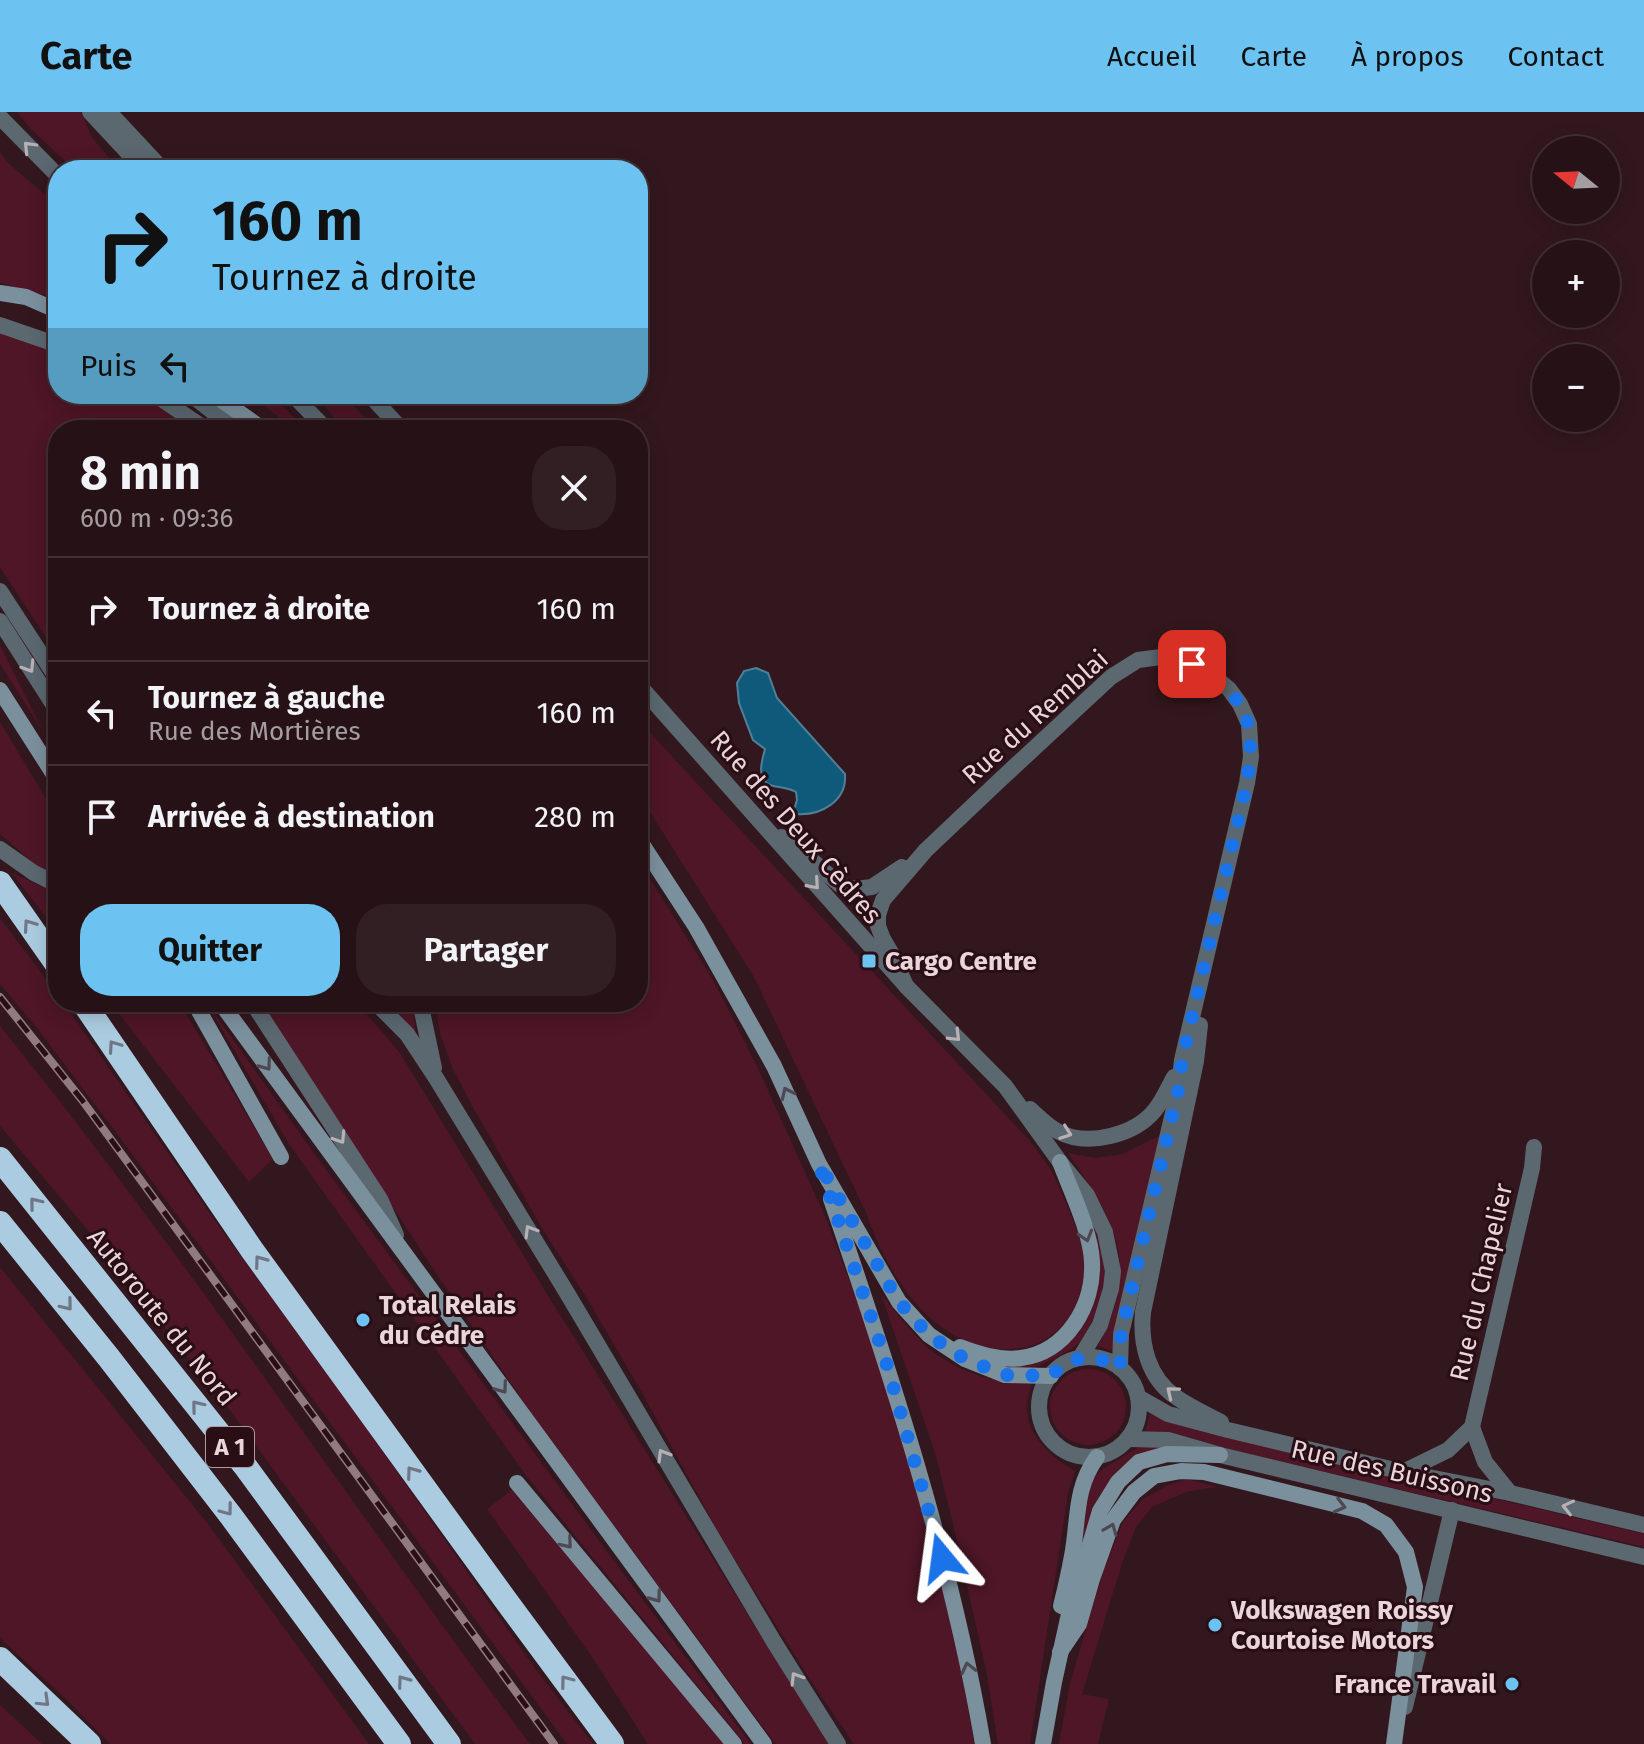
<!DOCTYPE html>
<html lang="fr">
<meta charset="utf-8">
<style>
:root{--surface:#261116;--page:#321f23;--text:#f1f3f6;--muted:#a49da1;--line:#423135;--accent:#6cc3f2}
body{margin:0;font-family:"Fira Sans",sans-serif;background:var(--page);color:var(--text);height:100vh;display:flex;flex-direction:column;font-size:30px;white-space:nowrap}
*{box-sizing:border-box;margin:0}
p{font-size:26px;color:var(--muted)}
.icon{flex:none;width:44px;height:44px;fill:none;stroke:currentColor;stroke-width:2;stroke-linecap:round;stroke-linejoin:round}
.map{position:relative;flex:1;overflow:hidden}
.details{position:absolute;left:48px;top:308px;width:600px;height:592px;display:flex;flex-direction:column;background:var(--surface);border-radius:32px;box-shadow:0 4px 20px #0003,0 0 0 2px var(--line)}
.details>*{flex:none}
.top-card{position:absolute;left:48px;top:48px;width:600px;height:244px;border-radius:32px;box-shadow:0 4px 20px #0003,0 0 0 2px var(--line);background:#6cc3f2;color:#111;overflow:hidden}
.needle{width:52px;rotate:288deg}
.tools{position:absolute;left:1532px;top:24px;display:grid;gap:16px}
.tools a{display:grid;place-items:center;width:88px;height:88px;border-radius:50%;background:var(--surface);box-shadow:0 4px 20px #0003,0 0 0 2px var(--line);font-size:40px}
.pin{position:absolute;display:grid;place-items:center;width:68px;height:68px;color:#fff;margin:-34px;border-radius:16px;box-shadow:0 4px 12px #0006}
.me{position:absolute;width:88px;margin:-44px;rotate:344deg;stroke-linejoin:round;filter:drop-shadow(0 0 6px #0008)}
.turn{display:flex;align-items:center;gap:28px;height:168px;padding:0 32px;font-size:36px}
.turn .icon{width:104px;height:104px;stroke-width:2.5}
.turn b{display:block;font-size:56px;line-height:68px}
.then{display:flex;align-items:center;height:76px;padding:0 32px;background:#0003;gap:16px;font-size:30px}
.round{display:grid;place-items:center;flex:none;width:84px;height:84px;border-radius:32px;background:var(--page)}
.head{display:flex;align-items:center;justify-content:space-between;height:136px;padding:0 32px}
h1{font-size:48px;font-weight:700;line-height:60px}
.cta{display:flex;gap:16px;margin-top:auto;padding:16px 32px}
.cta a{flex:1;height:92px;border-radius:32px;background:var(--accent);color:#111;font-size:32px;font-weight:700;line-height:92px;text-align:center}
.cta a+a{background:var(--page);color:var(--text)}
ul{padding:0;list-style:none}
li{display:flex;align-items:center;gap:24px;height:104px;padding:0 32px;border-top:2px solid var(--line)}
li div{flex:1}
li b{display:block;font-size:30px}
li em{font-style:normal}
header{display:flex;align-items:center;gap:48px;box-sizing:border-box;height:112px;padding:0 40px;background:var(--accent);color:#111}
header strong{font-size:38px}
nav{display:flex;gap:44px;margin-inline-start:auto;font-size:28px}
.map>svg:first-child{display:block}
.green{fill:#4e1627}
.water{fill:#0f5a7b;stroke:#517f98;stroke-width:2}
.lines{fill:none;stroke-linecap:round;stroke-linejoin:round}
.minor{stroke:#5b6870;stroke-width:16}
.tertiary{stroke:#5b6870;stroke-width:16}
.secondary{stroke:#7b909d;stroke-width:16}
.motorway{stroke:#abcce0;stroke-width:24}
.rail-casing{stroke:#927b80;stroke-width:8}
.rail{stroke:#290e15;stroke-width:5;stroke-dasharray:15;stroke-linecap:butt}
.oneway{stroke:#b8b0b5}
.oneway2{stroke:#707685}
.oneway3{stroke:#4e4852}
.route{stroke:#1a73e8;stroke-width:14;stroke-dasharray:0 25.2}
.poi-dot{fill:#6cc3f2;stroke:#290e15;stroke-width:3}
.labels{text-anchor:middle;stroke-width:6;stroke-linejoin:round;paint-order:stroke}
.shield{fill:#290e15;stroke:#b09a9f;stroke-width:2}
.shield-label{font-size:24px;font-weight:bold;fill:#ead6da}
.street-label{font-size:26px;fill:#ead6da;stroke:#290e15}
.poi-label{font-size:26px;font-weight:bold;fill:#ead6da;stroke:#290e15;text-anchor:start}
</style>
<header>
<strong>Carte</strong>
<nav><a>Accueil</a><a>Carte</a><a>À propos</a><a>Contact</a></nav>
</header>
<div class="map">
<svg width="1644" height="1632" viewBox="0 0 1644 1632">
<rect width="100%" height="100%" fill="#33171e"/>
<!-- green -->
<g class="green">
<polygon points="17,0 81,0 91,24 119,58 75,58 31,17"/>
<polygon points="0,40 8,51 58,94 58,187 0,171"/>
<polygon points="0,221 58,240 58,282 141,282 164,295 194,318 58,318 58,543 0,455"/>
<polygon points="248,282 270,282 307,318 296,318"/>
<polygon points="314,282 343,282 376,318 345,318"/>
<polygon points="0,533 44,621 0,552"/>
<path d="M 638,608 L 1029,1028 C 1036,1038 1044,1047 1051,1058 C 1057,1069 1087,1138 1087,1148 C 1087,1155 1084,1164 1082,1172 C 1068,1245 993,1253 940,1214 C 906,1189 880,1142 867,1103 L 754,865 L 638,681 Z"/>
<polygon points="0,610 48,690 58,702 58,764 37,754 0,722"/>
<polygon points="638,748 712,866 758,956 827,1109 864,1208 892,1289 955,1519 974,1632 854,1632 809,1566 721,1425 641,1279 588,1188 542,1116 475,999 452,955 440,921 435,890 638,890"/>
<polygon points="12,761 58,782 58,821 57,819"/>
<polygon points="0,806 58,883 58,890 63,890 218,1113 348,1290 534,1555 593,1632 567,1632 115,1019 37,916 0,872"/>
<polygon points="110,890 179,890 273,1047 249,1070"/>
<polygon points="206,890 316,1044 622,1460 751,1632 745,1632 528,1366 289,1032"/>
<polygon points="258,890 353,890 363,898 400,941 547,1182 829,1632 776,1632 771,1626 534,1305 438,1164"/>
<polygon points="384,890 411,890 417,926"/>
<path d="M 0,914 C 187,1145 351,1394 530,1632 L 475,1632 L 223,1289 L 97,1129 L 0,1014 Z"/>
<path d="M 1161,1023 L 1118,1204 L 1112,1239 L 1098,1234 C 1141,1152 1116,1111 1068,1041 L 1095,1046 L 1123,1042 Z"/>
<path d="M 1090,1096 C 1094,1112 1106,1141 1106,1157 C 1106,1179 1096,1218 1078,1232 C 1071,1238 1060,1244 1051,1248 C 1038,1255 1023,1261 1010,1255 L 1059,1238 L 1079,1221 L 1093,1194 L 1097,1177 L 1087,1097 Z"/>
<polygon points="0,1155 208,1412 369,1632 110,1632 64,1585 0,1526"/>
<path d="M 881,1182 C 895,1198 916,1227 932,1239 C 963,1262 993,1270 1031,1272 C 1030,1280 1026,1291 1027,1299 C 1029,1326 1053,1346 1075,1359 L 1068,1381 L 1030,1632 L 998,1632 L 986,1558 L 952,1407 L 935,1341 Z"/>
<circle cx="1088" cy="1295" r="38"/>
<polygon points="1150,1301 1161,1307 1644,1422 1644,1435 1161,1321 1145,1321"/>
<path d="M 1154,1333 L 1157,1337 C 1128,1354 1106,1365 1093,1398 C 1089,1408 1089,1419 1082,1428 L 1086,1380 L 1091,1368 L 1104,1356 L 1141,1334 Z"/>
<polygon points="1187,1367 1217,1375 1186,1380 1152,1395 1136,1415 1123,1448 1082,1582 1109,1587 1098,1632 1059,1632 1070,1571 1102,1463 1123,1410 1143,1387 1166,1374"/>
<polygon points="512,1378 725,1632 648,1632 590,1542 487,1397"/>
<polygon points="0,1593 42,1632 0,1632"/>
</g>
<!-- water -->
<path class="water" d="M 756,556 L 768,561 L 777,586 L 845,662 C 847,689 821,704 796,702 L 794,698 L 797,688 L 796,680 C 787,675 779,676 770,673 C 756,666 762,648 765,637 L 753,628 L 739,591 L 737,571 L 744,559 Z"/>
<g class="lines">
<!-- minor -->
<g class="minor">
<polyline points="90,0 144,58"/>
<polyline points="109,0 163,58"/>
<polyline points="369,282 402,318"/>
<polyline points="638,572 906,874 1005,974 1060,1050 1087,1083 1105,1120 1113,1159 1111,1177 1100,1213 1080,1246"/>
<polyline points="781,725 799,737 840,773 855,777 872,775 902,755"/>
<polyline points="906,874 893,844 883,827 878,814 878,803 883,788 926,738 1001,667 1111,565 1138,548 1161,545 1192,552 1213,564 1229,577 1240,592 1249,612 1251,645 1247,671 1182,948 1179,975 1121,1222 1120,1256"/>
<path d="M 1200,913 L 1196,949 L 1143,1200 C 1140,1232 1148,1266 1176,1285 C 1190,1295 1206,1302 1221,1310"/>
<path d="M 1030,997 C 1039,1005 1048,1015 1059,1020 C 1088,1035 1135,1023 1155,998 C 1163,988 1168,976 1174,965"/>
<circle cx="1089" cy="1295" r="50"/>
<polyline points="1138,1285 1168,1302 1228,1318 1403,1360 1510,1381 1644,1413"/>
<polyline points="1472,1315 1485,1350 1510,1381"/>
<polyline points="1129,1327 1168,1328 1220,1343 1644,1445"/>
<polyline points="1403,1360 1448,1338 1472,1315 1532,1056 1534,1035"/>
<polyline points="1405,1595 1452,1398"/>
</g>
<!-- tertiary -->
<g class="tertiary">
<polyline points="0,5 58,64"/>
<polyline points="0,213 58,233"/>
<polyline points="154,282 207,318"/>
<polyline points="190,282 236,318"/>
<polyline points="292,282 327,318"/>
<polyline points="0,479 58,568"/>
<polyline points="0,509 58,600"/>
<polyline points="0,737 34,761 58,773"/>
<polyline points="252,890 380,1087 396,1123"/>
<polyline points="375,890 407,922 436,966 567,1181 774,1530 838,1632"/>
<polyline points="420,890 434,956"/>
</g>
<!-- secondary -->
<g class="secondary">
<polyline points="0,181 26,185 58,199"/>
<polyline points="213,282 264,318"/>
<polyline points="0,578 58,669"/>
<polyline points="638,726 696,815 774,954 819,1052 899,1190 929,1223 965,1247 1005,1263 1051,1264"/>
<polyline points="194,890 281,1045"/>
<polyline points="220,890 764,1632"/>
<path d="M 831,1087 C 892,1265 951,1446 983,1632"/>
<path d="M 960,1235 C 978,1242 1002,1249 1021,1246 C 1067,1240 1094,1193 1092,1150 C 1091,1120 1071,1079 1060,1050"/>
<polyline points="517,1371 734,1632"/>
<path d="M 1061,1494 C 1065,1478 1069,1461 1072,1444 C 1079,1407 1074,1377 1097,1345"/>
<polyline points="1060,1540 1079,1512 1092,1467 1113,1408 1134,1380 1154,1364 1181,1359 1204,1360 1362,1399 1386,1413 1406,1440 1415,1475 1394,1632"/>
<polyline points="1043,1632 1054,1570 1069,1502 1100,1399 1118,1370 1139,1350 1167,1342 1220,1343"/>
</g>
<!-- motorway -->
<g class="motorway">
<polyline points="0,771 58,854"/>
<polyline points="83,890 252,1138 507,1490 612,1632"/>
<polyline points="0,1047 245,1354 449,1632"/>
<polyline points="0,1111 109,1246 231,1404 399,1632"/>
<polyline points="0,1547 89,1632"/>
</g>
<!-- rail casing -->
<g class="rail-casing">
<polyline id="rail" points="0,885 82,988 554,1632"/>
</g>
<!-- rail -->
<use href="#rail" class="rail"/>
</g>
<!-- one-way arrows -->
<defs><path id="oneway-chevron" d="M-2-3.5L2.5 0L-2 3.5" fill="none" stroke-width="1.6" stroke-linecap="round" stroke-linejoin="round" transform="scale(2)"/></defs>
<g class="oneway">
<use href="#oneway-chevron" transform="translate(29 35) rotate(-134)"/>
<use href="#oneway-chevron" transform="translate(29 555) rotate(58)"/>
<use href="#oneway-chevron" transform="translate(814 772) rotate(49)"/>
<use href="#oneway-chevron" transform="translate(955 924) rotate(45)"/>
<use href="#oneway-chevron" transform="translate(1066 1021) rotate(20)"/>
<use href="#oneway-chevron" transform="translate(340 1026) rotate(57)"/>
<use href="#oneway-chevron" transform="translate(530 1119) rotate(-121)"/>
<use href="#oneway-chevron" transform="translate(1172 1280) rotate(-141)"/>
<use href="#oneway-chevron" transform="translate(663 1343) rotate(-121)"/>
<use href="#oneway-chevron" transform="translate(1568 1395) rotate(-167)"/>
<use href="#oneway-chevron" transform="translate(796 1566) rotate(-122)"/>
</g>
<g class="oneway2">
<use href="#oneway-chevron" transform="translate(29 813) rotate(-125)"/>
<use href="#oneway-chevron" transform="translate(114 934) rotate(-125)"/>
<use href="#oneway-chevron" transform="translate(35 1091) rotate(-129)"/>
<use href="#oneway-chevron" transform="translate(260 1149) rotate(-126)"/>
<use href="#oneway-chevron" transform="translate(67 1193) rotate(51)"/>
<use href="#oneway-chevron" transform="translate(197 1294) rotate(-129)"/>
<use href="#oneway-chevron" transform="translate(412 1360) rotate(-126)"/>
<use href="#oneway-chevron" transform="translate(227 1398) rotate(53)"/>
<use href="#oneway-chevron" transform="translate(403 1569) rotate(-126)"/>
<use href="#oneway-chevron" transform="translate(566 1569) rotate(-127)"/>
<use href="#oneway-chevron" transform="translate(44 1589) rotate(44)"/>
</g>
<g class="oneway3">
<use href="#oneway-chevron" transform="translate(266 953) rotate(54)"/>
<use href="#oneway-chevron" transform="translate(787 981) rotate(-115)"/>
<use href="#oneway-chevron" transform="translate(1086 1124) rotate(73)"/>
<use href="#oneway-chevron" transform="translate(502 1276) rotate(54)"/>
<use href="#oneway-chevron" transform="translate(1340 1394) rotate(14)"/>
<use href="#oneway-chevron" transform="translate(1111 1417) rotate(-68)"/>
<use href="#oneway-chevron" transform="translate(567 1431) rotate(50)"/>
<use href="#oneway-chevron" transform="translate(656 1485) rotate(54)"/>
<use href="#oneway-chevron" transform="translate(968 1556) rotate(-103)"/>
</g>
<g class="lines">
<!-- route -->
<path class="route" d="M 942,1446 L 885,1246 L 819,1052 L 899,1190 L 929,1223 L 965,1247 L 1005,1263 L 1051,1264 C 1072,1242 1095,1241 1120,1256 L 1121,1222 L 1179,975 L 1182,948 L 1247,671 C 1256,608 1248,585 1192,552"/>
</g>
<!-- markers -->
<g class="poi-dot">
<rect x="861" y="841" width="16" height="16" rx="4"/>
<circle cx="363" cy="1208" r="8"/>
<circle cx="1215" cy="1513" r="8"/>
<circle cx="1512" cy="1572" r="8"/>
</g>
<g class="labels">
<!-- shield labels -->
<rect class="shield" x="206" y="1315" width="48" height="40" rx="6"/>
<g class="shield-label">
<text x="230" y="1343">A 1</text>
</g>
<!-- street labels -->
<g class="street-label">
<text transform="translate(1035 605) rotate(-42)" y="9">Rue du Remblai</text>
<text transform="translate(796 715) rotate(49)" y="9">Rue des Deux Cèdres</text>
<text transform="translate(1481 1170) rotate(-77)" y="9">Rue du Chapelier</text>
<text transform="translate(162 1205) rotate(51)" y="9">Autoroute du Nord</text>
<text transform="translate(1392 1359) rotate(13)" y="9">Rue des Buissons</text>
</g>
<!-- poi labels -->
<g class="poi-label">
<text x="885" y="858">Cargo Centre</text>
<text x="379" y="1202">Total Relais<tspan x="379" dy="30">du Cédre</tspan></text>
<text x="1231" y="1507">Volkswagen Roissy<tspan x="1231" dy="30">Courtoise Motors</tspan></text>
<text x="1496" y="1581" text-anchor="end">France Travail</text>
</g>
</g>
</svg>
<div class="tools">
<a><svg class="needle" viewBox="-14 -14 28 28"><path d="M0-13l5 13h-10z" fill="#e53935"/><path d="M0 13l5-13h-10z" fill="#a49da1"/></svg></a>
<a>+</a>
<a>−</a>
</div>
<div class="pin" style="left:1192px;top:552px;background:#d93025"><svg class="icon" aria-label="arrive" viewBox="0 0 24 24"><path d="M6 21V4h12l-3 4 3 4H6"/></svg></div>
<svg class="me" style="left:942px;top:1446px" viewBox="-20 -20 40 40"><path d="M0-17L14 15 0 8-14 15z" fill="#1a73e8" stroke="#fff" stroke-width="4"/></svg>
<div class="top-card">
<div class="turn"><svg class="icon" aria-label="right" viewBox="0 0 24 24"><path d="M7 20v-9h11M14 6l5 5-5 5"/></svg><div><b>160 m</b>Tournez à droite</div></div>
<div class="then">Puis<svg class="icon" aria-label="left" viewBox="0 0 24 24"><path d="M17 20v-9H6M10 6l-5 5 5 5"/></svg></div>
</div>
<section class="details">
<div class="head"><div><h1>8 min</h1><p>600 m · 09:36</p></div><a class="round"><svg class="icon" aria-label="close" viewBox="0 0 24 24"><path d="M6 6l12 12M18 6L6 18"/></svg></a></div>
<ul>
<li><svg class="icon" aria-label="right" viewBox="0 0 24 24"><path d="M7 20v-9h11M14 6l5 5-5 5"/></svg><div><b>Tournez à droite</b></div><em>160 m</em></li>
<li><svg class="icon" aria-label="left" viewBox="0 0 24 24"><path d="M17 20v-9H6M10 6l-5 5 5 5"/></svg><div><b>Tournez à gauche</b><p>Rue des Mortières</p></div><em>160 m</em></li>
<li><svg class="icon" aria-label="arrive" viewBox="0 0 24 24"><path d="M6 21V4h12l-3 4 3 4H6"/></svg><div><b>Arrivée à destination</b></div><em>280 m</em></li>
</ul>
<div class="cta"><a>Quitter</a><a>Partager</a></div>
</section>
</div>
